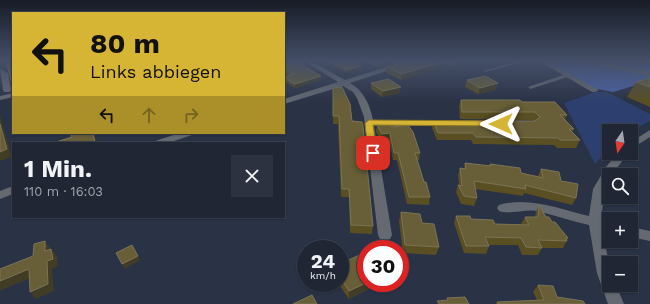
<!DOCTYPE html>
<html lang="de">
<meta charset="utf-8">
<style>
:root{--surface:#202634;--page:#2d3240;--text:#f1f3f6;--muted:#a2a5ac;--line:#3d434f}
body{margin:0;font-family:"Work Sans",sans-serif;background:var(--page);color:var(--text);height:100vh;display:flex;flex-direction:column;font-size:15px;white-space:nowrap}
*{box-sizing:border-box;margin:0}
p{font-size:13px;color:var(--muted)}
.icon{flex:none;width:22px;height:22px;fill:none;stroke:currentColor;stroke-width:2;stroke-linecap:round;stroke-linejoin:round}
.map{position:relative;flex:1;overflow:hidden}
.sheet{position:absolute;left:12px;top:142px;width:273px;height:76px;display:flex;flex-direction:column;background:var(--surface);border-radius:0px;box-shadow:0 1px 3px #0004,0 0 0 1px var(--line)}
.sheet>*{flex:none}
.guide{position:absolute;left:12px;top:12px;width:273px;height:122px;border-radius:0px;box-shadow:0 1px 3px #0004,0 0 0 1px var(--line);background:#d6b534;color:#111;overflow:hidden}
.needle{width:26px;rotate:193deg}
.fabs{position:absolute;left:602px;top:124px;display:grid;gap:8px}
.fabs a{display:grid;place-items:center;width:36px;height:36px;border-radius:0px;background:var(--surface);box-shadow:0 1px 3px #0004,0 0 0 1px var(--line);font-size:20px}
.speed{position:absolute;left:297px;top:240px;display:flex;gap:8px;font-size:20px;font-weight:700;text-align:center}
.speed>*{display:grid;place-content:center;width:52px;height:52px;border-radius:50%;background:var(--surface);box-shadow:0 1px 3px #0004,0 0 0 1px var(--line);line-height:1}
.speed small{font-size:10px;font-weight:400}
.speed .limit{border:6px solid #d22;background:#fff;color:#111}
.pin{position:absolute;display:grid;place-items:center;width:34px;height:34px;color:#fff;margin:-17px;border-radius:8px;box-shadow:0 2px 6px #0006}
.me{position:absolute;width:44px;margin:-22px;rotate:270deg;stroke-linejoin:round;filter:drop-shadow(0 0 3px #0008)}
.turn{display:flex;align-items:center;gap:14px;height:84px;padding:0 12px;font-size:18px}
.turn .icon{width:52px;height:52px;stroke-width:2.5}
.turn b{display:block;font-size:28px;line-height:34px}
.lanes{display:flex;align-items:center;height:38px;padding:0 12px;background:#0003;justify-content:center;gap:20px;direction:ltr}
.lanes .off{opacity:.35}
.round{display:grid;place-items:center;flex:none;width:42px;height:42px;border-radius:0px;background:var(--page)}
.summary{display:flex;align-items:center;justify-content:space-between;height:68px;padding:0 12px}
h1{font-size:24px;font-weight:700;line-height:30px}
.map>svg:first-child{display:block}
.green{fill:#2c3f6e}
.forest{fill:#4a64a8}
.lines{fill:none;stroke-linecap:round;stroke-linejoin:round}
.lane{fill:#646972;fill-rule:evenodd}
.street{fill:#646972;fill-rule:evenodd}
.wall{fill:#594f22}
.shaded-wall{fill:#403c26}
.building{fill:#685f38;stroke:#7b7456}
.route{fill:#d6b534;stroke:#8b7622}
</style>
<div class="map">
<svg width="650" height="304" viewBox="0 0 650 304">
<rect width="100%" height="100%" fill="#2a3245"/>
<!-- green -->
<polygon class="green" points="596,92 607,92 650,114 650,121 631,131 609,131 609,149 595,164 564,103"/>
<!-- forest -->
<polygon class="forest" points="543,61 636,61 650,63 650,81 613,92 593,88"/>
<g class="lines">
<!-- lane -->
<g class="lane">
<polygon points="518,61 525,61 485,72 483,71"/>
<polygon points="637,61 650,61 650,63 639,62"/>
<polygon points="569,73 571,74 571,76 533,88 531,89 528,87"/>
</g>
<!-- street -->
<g class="street">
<path d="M 304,61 L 311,61 L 345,80 L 406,61 L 415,61 L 414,62 L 350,83 C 364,91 370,105 373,120 L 446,120 L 450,123 L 446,126 L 374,126 L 392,235 L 390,239 L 385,240 L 380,239 L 378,235 L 364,117 L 357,98 L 353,92 L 343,86 L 284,104 L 284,99 L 338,82 Z"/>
<polygon points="539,61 547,61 599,90 595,92 592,92"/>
<polygon points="588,61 599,61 650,72 650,76 591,63"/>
<polygon points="0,69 8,73 11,90 10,92 4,92 3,90"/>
<polygon points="13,93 13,97 0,100 0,96"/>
<polygon points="650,130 650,137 631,149 631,142"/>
<polygon points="180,133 194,133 192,135 168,143 153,143 155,141"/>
<path d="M 618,153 L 628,153 L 612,175 L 609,175 L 609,181 L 605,189 L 601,219 L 609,221 L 609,231 L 602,229 L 609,263 L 609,285 L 616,285 L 624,304 L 608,304 L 597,273 L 589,225 C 571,221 554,215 536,211 C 524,209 510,215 499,211 L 497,208 L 499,205 C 528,196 560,209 589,216 L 593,189 L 606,167 Z"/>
<polygon points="13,186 13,194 0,199 0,191"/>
<polygon points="631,227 650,231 650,241 631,237"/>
</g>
</g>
<!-- wall -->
<g class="wall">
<polygon points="284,61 321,76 321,80 295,88 285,81 284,77 289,76 284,72"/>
<polygon points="364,61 402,61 378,68"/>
<polygon points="406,61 463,61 462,64 452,66 445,63 444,67 401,80 387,73 387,67"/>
<polygon points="333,62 361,66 361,69 347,73 333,66"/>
<polygon points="650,78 650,107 627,97 636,82"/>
<polygon points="467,80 498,83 495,90 478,94 465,87"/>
<polygon points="371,83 400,93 382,97 371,89"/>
<polygon points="333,88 352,121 373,226 372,234 350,233 349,197 341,197 338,124 333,124"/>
<polygon points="461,100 522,102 567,115 565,119 574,129 572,132 580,140 576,148 557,148 554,145 473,144 471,140 437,140 432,128 433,121 534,121 532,120 460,119 459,106"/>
<polygon points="377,125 392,127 420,153 419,160 417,160 424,182 430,197 429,205 407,204 397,160 393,160 389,140 381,141 376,132"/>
<polygon points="465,163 489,166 490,164 521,173 538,176 541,169 561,181 576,198 572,205 524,193 523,196 475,189 477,198 474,206 461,204 456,192 458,185 459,185 458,175 460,168 464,169"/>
<polygon points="539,205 546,217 552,222 568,238 563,248 542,248 538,255 522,255 518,245 488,245 489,246 486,254 464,253 454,223 456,216 495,224 521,224 525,217 535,217 536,212"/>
<polygon points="401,212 439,247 436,255 403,253 399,221"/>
<polygon points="340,264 366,283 381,283 349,299 338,283 340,283"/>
<polygon points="538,285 557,297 585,304 496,304 497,302 537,300 533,292"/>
</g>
<!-- shaded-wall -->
<g class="shaded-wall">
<polygon points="0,61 4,61 6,66 0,68"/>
<polygon points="384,61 402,61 378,68 379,62"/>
<polygon points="445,61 444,67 401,80 402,74"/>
<polygon points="454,61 463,61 462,64 452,66"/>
<polygon points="361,66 361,69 347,73 347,70"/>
<polygon points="321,76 321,80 295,88 295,84"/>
<polygon points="498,83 495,90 478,94 480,88"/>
<polygon points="401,87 400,93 382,97 383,91"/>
<polygon points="0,116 12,157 0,161"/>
<polygon points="93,133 95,137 97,143 91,143"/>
<polygon points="390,133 389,140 381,141 382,134"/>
<polygon points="45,241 50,248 50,259 45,251"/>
<polygon points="51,249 57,256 58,266 52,269 54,291 36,299 30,292 47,261"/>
<polygon points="138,256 140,260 125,269 122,264"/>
<polygon points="29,269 35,276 0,291 0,281"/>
<polygon points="366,283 381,283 349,299 349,291"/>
</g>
<!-- building -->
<g class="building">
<polygon points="284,61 295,61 321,76 295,84 284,77 293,74 284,68"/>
<polygon points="338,61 351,61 361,66 347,70 333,62"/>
<polygon points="376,61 384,61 379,62"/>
<polygon points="406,61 445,61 402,74 387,67"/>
<polygon points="13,63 13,88 7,65"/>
<polygon points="485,76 498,83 480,88 467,80"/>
<polygon points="650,78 650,87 636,82"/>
<polygon points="389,79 401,87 383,91 371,83"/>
<polygon points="342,87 350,104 352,121 362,122 363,126 373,226 351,225 349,189 342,189 339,116 333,116 333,88"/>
<polygon points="461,100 520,100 522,102 555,102 567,115 560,115 574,129 569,129 580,140 560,140 558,138 476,137 473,133 438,133 433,121 535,121 540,117 535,112 462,112"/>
<polygon points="0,124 7,149 0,152"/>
<polygon points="390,124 392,127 408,125 413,132 420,153 415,153 424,182 426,182 430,197 409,197 398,153 394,153 390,133 382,134 377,125"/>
<polygon points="79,133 93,133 95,142 91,143 53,143 72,137 71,135"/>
<polygon points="465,163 491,166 490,164 520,168 521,173 543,178 541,169 559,172 561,181 578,184 576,198 525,185 526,189 474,181 477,198 464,196 458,185 462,186 460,168 466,169"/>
<polygon points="539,205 546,217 549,217 552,222 555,222 568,238 566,238 567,241 538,240 542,248 526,247 521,238 485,237 489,246 466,246 456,216 470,216 471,219 493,220 495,224 529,225 525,217 538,217"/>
<polygon points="401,212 420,214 422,223 434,224 439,247 405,245"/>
<polygon points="45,241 45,251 51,249 53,259 47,261 48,284 30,292 29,269 0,281 0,269 33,256 34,244"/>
<polygon points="132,245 138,256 122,264 116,253"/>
<polygon points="366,252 366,283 349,291 340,277 340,264"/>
<polygon points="538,285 553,286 557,297 583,301 585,304 498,304 497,302 544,300"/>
<polygon points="312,295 317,304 293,304"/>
<polygon points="465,297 469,304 439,304 437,301 448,300 447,298"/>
</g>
<!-- sky -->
<linearGradient id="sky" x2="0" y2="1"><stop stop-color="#171c26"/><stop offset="0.59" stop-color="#444f68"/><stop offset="1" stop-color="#444f68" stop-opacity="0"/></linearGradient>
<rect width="650" height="103" fill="url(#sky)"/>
<!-- route -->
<polygon class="route" points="369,120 501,121 505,124 501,126 373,125 377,153 373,155 368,153 365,123"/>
</svg>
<div class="fabs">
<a><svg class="needle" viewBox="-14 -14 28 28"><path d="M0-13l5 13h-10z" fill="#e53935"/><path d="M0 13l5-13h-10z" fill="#a2a5ac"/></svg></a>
<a><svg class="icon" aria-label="search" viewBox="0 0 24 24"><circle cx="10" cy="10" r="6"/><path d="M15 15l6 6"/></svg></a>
<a>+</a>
<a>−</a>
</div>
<div class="speed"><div>24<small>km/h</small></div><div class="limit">30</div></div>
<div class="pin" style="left:373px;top:153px;background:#d93025"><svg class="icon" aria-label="arrive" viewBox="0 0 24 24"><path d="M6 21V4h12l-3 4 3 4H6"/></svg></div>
<svg class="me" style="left:501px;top:124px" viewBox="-20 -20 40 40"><path d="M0-17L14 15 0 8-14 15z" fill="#d6b534" stroke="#fff" stroke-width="4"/></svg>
<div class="guide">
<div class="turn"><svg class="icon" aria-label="left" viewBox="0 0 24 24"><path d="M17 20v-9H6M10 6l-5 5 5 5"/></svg><div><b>80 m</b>Links abbiegen</div></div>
<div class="lanes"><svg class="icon" aria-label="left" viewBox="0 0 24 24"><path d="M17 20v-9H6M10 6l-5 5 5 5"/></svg><svg class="icon off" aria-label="ahead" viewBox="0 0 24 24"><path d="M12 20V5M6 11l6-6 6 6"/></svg><svg class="icon off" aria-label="right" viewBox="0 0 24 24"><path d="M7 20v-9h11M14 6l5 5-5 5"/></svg></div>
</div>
<section class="sheet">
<div class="summary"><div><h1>1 Min.</h1><p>110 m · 16:03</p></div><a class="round"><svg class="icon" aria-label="close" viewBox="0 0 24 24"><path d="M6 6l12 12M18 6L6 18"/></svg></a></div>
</section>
</div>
